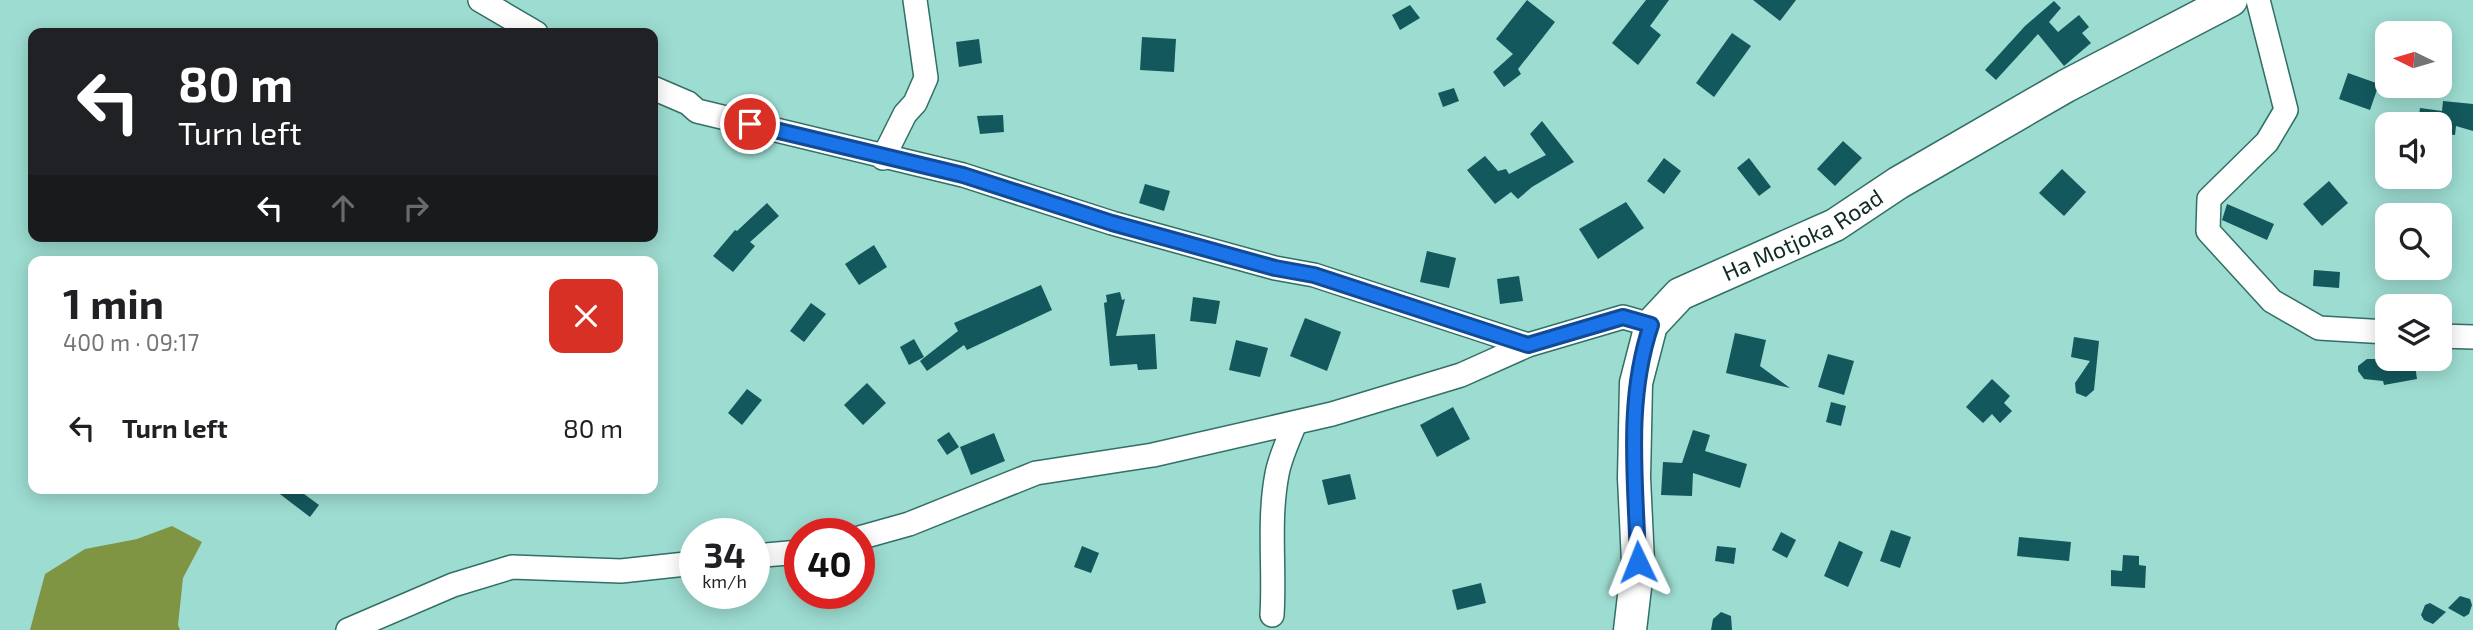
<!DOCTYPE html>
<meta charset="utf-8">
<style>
:root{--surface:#fff;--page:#f2f2f2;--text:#202124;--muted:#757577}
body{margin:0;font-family:"Exo 2",sans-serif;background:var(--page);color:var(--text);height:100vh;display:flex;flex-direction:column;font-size:26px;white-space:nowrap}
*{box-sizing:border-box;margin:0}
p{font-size:23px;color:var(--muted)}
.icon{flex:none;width:38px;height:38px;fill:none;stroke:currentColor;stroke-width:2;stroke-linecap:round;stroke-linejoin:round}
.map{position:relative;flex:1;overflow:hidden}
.side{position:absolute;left:28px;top:256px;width:630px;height:238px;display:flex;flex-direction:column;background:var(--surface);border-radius:14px;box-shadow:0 4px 18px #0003}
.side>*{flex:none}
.guide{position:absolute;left:28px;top:28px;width:630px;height:214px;border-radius:14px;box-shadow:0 4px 18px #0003;background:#202124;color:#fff;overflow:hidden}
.needle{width:46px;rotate:275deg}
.controls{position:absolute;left:2375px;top:21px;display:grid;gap:14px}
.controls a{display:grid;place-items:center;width:77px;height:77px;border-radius:14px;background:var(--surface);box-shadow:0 4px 18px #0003;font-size:35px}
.speed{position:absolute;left:679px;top:518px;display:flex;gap:14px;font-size:35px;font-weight:700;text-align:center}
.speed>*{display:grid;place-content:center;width:91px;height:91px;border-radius:50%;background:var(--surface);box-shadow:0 4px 18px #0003;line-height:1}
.speed small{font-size:18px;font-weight:400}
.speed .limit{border:10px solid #d22;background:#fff;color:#111}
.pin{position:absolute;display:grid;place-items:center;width:60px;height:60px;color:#fff;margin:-30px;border:4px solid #fff;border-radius:50%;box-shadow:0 2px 7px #0007}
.me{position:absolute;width:77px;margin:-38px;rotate:358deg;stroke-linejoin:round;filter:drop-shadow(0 0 5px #0008)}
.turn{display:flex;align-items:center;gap:24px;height:147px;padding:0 35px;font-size:32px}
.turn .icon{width:91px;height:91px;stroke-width:2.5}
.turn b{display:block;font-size:49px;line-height:60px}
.lanes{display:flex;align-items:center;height:66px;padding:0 35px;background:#0003;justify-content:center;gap:35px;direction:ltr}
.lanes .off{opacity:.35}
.round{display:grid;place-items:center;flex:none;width:74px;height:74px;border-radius:14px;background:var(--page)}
.overview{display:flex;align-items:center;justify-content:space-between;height:119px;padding:0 35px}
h1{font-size:42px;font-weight:700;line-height:52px}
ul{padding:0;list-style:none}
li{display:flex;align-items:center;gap:21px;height:105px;padding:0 35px}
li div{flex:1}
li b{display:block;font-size:26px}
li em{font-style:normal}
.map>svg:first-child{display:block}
.forest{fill:#7f9543}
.building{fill:#13585d}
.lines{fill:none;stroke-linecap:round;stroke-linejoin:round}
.street-casing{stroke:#326f66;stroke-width:26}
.secondary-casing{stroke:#326f66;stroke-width:35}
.street{stroke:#fff;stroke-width:23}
.secondary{stroke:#fff;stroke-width:32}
.route-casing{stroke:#114b97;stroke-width:18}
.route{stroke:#1a73e8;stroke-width:12}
.labels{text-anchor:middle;stroke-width:7;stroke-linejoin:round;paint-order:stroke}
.street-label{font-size:23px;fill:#102a26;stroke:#d7f6f0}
</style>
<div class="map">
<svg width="2473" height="630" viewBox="0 0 2473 630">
<rect width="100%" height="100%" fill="#9ddcd1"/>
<!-- forest -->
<polygon class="forest" points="172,526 202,542 183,578 178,625 180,630 30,630 45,574 85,549 137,539"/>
<!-- building -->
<g class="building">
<polygon points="1527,0 1555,22 1518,69 1521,74 1504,87 1493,72 1513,54 1496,39"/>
<polygon points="1646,0 1669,0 1650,26 1661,35 1638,65 1612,43"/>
<polygon points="1753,0 1796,0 1780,21"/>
<polygon points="2054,1 2061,8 2049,22 2058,32 2079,15 2089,27 2082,33 2091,43 2064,66 2038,34 1996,80 1985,70 2025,26"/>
<polygon points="1410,5 1420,18 1400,30 1392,15"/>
<polygon points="1732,33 1751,46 1714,97 1696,83"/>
<polygon points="1142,37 1176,39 1174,72 1140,70"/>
<polygon points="979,39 982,63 959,67 956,42"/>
<polygon points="2348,73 2379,84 2370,110 2339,99"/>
<polygon points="1454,88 1459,101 1443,107 1438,93"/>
<polygon points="2443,101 2473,104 2473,131 2456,126 2455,135 2440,134 2440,124 2418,124 2420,108 2442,111"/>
<polygon points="1003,115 1004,132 980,134 977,116"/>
<polygon points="1542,121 1574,162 1532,187 1518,199 1511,192 1495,204 1467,170 1485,156 1498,171 1506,169 1509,174 1546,155 1530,134"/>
<polygon points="1843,141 1862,158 1835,186 1817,169"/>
<polygon points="1664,158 1681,171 1664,194 1647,181"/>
<polygon points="1749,158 1771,187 1759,196 1737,168"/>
<polygon points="2062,169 2086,192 2064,216 2039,193"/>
<polygon points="2329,181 2348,203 2322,226 2303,204"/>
<polygon points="1145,184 1170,191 1164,211 1139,203"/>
<polygon points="1626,202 1644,228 1598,259 1579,229"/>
<polygon points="767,203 779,216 750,242 755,246 733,272 713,256 735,230 737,231"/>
<polygon points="2227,204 2274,224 2267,240 2222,220"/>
<polygon points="874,245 887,267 859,285 845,264"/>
<polygon points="1427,251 1456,258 1449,288 1420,282"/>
<polygon points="2314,270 2340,272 2339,288 2313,286"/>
<polygon points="1519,276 1523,301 1500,304 1497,279"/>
<polygon points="1041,285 1052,310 967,350 964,345 927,371 920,361 958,331 954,323"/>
<polygon points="1120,292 1122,300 1125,299 1116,336 1155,334 1157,369 1138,370 1137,364 1110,366 1104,303 1107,302 1106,295"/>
<polygon points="1193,297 1220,301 1216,324 1190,321"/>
<polygon points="811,303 826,314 804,342 790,331"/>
<polygon points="1305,318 1341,332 1327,371 1290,356"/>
<polygon points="1735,333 1766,340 1760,366 1790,388 1726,373"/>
<polygon points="2074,337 2099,341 2094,390 2086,397 2076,393 2075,383 2090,361 2071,357"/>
<polygon points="914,339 924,357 909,365 900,347"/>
<polygon points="1236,340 1268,348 1260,377 1229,370"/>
<polygon points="1828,354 1854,361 1844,395 1818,387"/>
<polygon points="2367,359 2414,359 2417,379 2384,385 2383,381 2364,379 2358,371 2358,366"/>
<polygon points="1992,379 2010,396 2004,403 2012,411 2000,423 1992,414 1983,423 1966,407"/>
<polygon points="867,383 886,403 863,425 844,405"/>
<polygon points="747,389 762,400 742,425 728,413"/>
<polygon points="1831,402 1846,406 1841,426 1826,422"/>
<polygon points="1453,407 1470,439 1437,457 1420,425"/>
<polygon points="1693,430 1710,435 1705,451 1747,464 1740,488 1693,473 1692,496 1661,495 1663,462 1682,463"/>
<polygon points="949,432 959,447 947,455 937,440"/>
<polygon points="994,433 1005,461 971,475 960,447"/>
<polygon points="1350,474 1356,499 1328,505 1322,480"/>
<polygon points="272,488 296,488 319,505 310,517"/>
<polygon points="1891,530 1911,537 1900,568 1880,561"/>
<polygon points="1781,532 1796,540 1787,558 1772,550"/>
<polygon points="2019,537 2071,542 2069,561 2017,556"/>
<polygon points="1839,541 1863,552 1848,587 1824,576"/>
<polygon points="1082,546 1099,553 1091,573 1074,567"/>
<polygon points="1717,546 1736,548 1734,564 1715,561"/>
<polygon points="2123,555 2139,556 2139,565 2146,566 2145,588 2111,586 2111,570 2122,571"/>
<polygon points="1481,583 1486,603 1457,610 1452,590"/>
<polygon points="2460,596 2470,599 2472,605 2469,614 2464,617 2448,608"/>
<polygon points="2430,603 2446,612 2433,624 2424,620 2421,615 2425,605"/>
<polygon points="1721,612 1731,616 1732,630 1711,630 1713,619"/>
</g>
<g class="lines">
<!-- street casing -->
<g class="street-casing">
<g id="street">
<polyline points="480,0 536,33"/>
<polyline points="2258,0 2286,110 2267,142 2209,199 2208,231 2272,301 2319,328 2387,332"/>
<polyline points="653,88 688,103 697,111 963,175 1112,223 1275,268 1314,275 1528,345"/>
<polyline points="883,158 905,114 915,103 926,78 915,0"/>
<polyline points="2440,336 2473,337"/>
<polyline points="859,538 909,524 1036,473 1153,455 1332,414 1461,375 1528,345 1623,317 1651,325"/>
<polyline points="754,556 800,552"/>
<path d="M 1272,615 C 1275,568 1268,521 1277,474 C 1280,457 1289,439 1295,423"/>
<polyline points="348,630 453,585 512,567 621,571 695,563"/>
</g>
</g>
<!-- secondary casing -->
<g class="secondary-casing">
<g id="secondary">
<path id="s1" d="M 1630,630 L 1638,562 L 1634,478 L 1636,383 L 1651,325 L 1680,294 L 1835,225 L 1898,183 L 2066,86 L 2231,0"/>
</g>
</g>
<!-- street -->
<use href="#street" class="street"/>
<!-- secondary -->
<use href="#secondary" class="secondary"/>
</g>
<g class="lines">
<!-- route casing -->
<g class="route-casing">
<path id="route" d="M 750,124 L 963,175 L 1112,223 L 1275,268 L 1314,275 L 1528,345 L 1623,317 L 1651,325 C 1625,402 1636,482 1638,562"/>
</g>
<!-- route -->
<use href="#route" class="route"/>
</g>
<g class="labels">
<!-- street labels -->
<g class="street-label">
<text dy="8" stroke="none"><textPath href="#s1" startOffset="486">Ha Motjoka Road</textPath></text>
</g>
</g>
</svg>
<div class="controls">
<a><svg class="needle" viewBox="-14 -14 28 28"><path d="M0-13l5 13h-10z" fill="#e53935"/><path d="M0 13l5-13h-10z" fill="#757577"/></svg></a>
<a><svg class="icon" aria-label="sound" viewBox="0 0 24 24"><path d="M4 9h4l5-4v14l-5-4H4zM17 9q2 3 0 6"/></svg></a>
<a><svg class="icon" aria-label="search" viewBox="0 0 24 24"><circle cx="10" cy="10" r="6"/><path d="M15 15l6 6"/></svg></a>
<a><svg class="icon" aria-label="layers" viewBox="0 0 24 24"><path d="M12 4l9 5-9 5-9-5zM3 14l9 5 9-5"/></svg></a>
</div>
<div class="speed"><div>34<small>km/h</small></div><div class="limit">40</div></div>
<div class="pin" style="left:750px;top:124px;background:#d93025"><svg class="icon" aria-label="arrive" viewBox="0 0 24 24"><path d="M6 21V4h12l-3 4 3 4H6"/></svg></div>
<svg class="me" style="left:1638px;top:562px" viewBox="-20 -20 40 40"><path d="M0-17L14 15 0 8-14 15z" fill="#1a73e8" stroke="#fff" stroke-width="4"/></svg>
<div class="guide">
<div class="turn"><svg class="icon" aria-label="left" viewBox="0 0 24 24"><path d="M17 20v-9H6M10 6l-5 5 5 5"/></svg><div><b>80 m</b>Turn left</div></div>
<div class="lanes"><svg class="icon" aria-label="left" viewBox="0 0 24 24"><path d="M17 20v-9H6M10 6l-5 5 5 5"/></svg><svg class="icon off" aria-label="ahead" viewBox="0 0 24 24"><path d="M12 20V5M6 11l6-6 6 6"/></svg><svg class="icon off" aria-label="right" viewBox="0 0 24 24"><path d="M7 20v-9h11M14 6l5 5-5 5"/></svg></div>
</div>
<section class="side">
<div class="overview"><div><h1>1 min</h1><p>400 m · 09:17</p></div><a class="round" style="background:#d93025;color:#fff"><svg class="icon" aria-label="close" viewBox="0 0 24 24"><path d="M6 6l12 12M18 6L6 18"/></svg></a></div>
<ul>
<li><svg class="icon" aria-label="left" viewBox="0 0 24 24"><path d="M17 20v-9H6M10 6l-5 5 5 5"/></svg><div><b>Turn left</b></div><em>80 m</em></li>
</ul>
</section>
</div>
